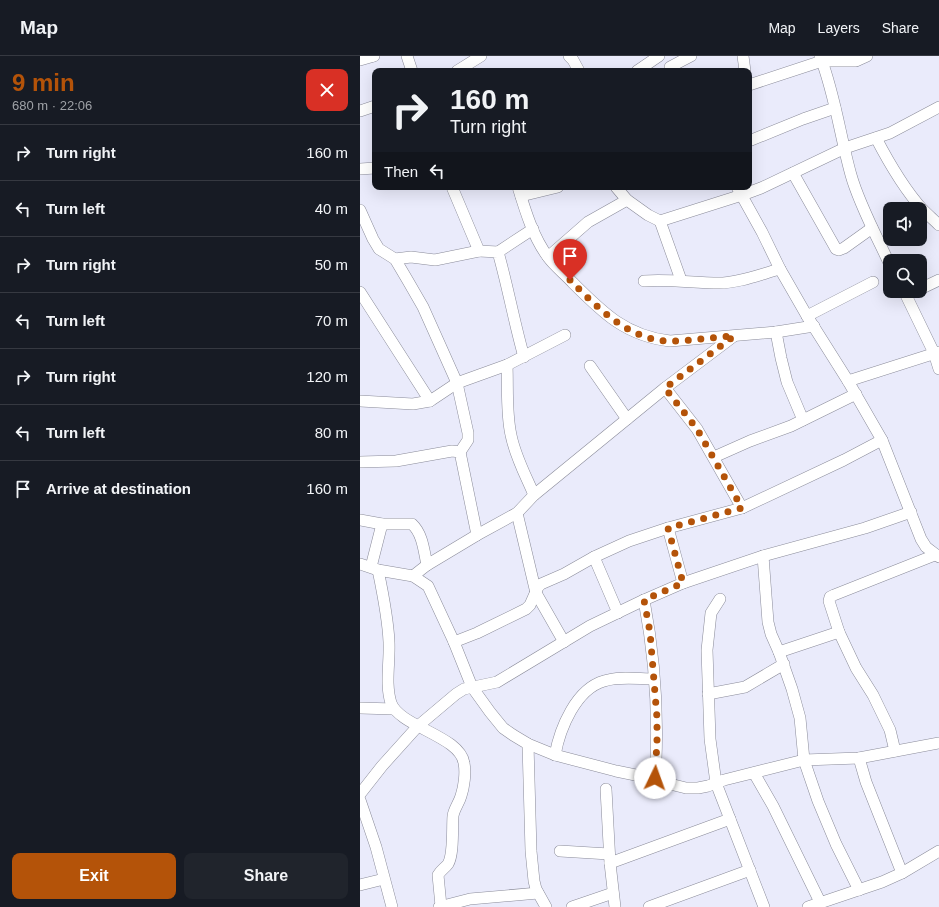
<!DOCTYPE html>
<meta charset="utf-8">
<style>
:root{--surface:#171b24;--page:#20242c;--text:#f1f3f6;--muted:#9ea1a6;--line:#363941;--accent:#b45309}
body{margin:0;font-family:Helvetica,sans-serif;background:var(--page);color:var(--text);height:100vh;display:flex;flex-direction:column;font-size:15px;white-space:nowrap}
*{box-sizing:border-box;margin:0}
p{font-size:13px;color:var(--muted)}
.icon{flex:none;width:22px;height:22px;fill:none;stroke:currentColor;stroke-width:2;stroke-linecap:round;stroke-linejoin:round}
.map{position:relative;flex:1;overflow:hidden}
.details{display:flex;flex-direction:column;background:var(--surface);width:360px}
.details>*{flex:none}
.banner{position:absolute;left:12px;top:12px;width:380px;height:122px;border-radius:8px;box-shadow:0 4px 16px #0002;background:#171b24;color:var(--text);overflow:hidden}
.fabs{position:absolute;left:523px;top:146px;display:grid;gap:8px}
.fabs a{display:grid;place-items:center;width:44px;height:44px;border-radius:8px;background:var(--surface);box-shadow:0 4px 16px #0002;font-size:20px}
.pin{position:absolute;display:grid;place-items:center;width:34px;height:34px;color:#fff;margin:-41px -17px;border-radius:50% 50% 50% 0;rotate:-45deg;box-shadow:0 0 4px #0007}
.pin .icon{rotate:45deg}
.me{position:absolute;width:44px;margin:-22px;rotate:3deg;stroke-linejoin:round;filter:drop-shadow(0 0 3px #0008)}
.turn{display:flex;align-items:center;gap:14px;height:84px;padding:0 12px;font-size:18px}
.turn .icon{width:52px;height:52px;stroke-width:2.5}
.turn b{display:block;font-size:28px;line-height:34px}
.then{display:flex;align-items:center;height:38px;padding:0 12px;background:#0003;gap:8px;font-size:15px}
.round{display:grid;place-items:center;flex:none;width:42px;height:42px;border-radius:8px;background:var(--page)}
.summary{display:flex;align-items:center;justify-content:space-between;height:68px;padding:0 12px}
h1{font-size:24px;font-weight:800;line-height:30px;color:var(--accent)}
.button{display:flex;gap:8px;margin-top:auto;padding:8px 12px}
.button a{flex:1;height:46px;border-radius:8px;background:var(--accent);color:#fff;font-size:16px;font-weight:800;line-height:46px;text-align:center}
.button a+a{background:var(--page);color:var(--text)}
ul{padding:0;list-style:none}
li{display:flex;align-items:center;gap:12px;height:56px;padding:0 12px;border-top:1px solid var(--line)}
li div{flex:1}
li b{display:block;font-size:15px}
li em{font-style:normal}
header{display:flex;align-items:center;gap:24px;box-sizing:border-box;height:56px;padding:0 20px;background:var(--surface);border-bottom:1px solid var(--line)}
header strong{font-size:19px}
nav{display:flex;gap:22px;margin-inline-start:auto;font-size:14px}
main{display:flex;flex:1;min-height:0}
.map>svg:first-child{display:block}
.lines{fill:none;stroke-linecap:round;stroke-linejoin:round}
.minor-casing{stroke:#8a8b99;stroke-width:12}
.minor{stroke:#fff;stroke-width:11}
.route{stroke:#b45309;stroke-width:7;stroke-dasharray:0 12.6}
</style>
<header>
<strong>Map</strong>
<nav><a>Map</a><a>Layers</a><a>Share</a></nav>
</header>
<main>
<section class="details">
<div class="summary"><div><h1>9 min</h1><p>680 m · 22:06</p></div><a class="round" style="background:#d93025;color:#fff"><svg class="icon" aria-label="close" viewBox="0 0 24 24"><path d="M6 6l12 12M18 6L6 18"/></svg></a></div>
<ul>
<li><svg class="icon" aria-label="right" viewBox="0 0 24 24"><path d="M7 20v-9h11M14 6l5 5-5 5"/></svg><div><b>Turn right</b></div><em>160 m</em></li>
<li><svg class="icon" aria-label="left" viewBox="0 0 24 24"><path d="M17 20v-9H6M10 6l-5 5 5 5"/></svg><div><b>Turn left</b></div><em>40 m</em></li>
<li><svg class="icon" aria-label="right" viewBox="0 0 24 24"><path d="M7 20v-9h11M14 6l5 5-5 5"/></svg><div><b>Turn right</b></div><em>50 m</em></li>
<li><svg class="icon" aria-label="left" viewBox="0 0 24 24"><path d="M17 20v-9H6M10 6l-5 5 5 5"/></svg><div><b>Turn left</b></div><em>70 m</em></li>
<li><svg class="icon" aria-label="right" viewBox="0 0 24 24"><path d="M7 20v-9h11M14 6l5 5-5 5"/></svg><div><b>Turn right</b></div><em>120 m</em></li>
<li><svg class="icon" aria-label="left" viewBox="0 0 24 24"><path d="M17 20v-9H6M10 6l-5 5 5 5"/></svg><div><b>Turn left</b></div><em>80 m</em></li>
<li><svg class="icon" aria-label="arrive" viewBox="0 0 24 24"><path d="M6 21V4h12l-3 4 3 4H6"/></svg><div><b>Arrive at destination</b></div><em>160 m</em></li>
</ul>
<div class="button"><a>Exit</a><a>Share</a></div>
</section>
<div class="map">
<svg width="579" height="851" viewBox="0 0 579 851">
<rect width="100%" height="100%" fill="#eaebfb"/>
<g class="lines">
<!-- minor casing -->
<g class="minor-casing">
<g id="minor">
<polyline points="47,0 52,15"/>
<polyline points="209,0 213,4 219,15"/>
<polyline points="383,0 385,15"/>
<path d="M 460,0 C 475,38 480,80 491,119 C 499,148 517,181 530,209"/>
<polyline points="0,4 14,0"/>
<polyline points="310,11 331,0"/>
<polyline points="97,15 121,0"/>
<polyline points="277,15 299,0"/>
<polyline points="389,29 462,5 496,5 507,0"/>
<polyline points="0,55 15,50"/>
<path d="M 516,82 C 529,107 544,133 563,154 C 568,159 574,164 579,169"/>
<polyline points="389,85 443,63 475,52"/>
<polyline points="0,113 15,112"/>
<polyline points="433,117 476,193 479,194 484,192 512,172"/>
<path d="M 92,131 L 119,195 L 138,196 C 148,231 154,266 164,301"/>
<path d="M 158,131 C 165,154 173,181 188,201 C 194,210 205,218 213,227 C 243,257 266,280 310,285 L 416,276 L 454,270"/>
<polyline points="256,131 267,144 288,159 300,165 382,139 401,132 485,92 530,77 579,51"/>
<polyline points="377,131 402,176 420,213 447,260 488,325 522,384 561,483 566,491 579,501"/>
<polyline points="161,140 198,131"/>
<polyline points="0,154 13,183 19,193 35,203 48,225 63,251 97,327 108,377 108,384 100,396"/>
<polyline points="300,165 321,224"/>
<polyline points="138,196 173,173"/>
<polyline points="188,201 228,166 267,144"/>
<polyline points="35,203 51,201 75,204 119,195"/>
<path d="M 284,225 C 309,223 334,227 359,227 C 379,227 401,218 420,213"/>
<polyline points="560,233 579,224"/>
<polyline points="544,235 574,297 579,313"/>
<polyline points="0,236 70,345"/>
<polyline points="447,260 513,226"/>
<polyline points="416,276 421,302 427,326 443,364"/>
<path d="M 147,309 C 148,332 146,357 151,379 C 155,400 166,420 174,439"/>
<polyline points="230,310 267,363"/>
<polyline points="488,325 579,296"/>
<polyline points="305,332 337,373 382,452"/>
<polyline points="0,345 53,348 70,345 97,327 147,309 205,279"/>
<polyline points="354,401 390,385 431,370 496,338"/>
<polyline points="0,406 36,405 92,395 100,396 117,479"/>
<polyline points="157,457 176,537 204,586"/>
<path d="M 0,464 L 22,468 L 52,468 C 63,478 64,496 67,509"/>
<polyline points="308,472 323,527"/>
<polyline points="403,500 408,566 411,578 419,596 432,633 440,662 444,704 458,745 476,788 499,834"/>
<polyline points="234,501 258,557"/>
<polyline points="0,508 18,514 53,520 68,530 94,586 112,631 130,656 143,672 153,679 168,688 195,699 256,715 295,723 310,728 326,732 338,732 348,730 364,724 444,704 499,702 579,687"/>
<polyline points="11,511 22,468"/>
<path d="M 18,514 C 23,538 28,562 29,586 C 30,606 25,628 31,647 C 40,671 100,680 104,707 C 106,717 104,731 101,740 C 99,747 94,753 93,760 C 92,771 94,798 88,808 C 85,812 81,814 78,819 L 81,850"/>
<polyline points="53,520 67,509 117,479 157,457 174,439 305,332 374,280"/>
<polyline points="360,543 351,557 347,594 350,683 356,727 404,851"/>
<path d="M 284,544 C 295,602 299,663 295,723"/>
<polyline points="94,586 117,577 166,553 170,549 178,531 181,528 204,518 234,501 269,485 308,472 382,452 484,404 522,384"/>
<polyline points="419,596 479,576"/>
<polyline points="348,638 385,631 424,608"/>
<polyline points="0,652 34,653"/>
<polyline points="168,688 171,795 174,825 176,833 186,851"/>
<polyline points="535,695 530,674 513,639 496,612 479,576 469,545 470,541 474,539 575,499"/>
<path d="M 195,699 C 200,672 216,633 244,625 C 259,620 278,623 294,623"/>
<polyline points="499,702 506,726 542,817"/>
<polyline points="394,717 413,750 460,846"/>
<polyline points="246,733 250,807 255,851"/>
<polyline points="0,738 22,710 58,670 96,638 104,633 137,626 230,570 284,544 323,527 403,500 505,472 551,456"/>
<polyline points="0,744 16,791 32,851"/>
<polyline points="200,795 249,798"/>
<polyline points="250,807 370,763"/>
<polyline points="0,829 24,823"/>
<polyline points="79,851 110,843 178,837"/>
<polyline points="212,851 253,837"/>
<polyline points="289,851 390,814"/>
<polyline points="448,851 522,826 542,817 579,795"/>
</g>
</g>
<!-- minor -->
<use href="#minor" class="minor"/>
</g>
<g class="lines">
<!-- route -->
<path class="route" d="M 210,224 C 237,251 268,284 309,285 C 330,285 354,281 374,280 L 305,332 L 337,373 L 382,452 L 308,472 L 323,527 L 284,544 L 290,576 L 297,662 L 297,685 L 295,722"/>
</g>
</svg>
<div class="fabs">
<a><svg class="icon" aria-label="sound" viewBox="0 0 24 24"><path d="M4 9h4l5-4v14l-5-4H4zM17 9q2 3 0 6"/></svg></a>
<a><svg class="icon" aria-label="search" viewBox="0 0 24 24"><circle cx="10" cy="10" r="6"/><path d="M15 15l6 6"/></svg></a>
</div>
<div class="pin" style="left:210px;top:224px;background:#d93025"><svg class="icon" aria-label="arrive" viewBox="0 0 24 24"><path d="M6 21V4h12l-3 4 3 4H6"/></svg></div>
<svg class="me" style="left:295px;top:722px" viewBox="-20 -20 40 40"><circle r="19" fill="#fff"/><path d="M0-13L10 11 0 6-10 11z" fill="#b45309"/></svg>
<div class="banner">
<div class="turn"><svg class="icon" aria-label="right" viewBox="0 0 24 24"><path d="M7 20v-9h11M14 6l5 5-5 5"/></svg><div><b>160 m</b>Turn right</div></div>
<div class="then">Then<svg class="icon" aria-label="left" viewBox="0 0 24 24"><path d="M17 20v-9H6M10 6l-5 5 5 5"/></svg></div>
</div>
</div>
</main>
